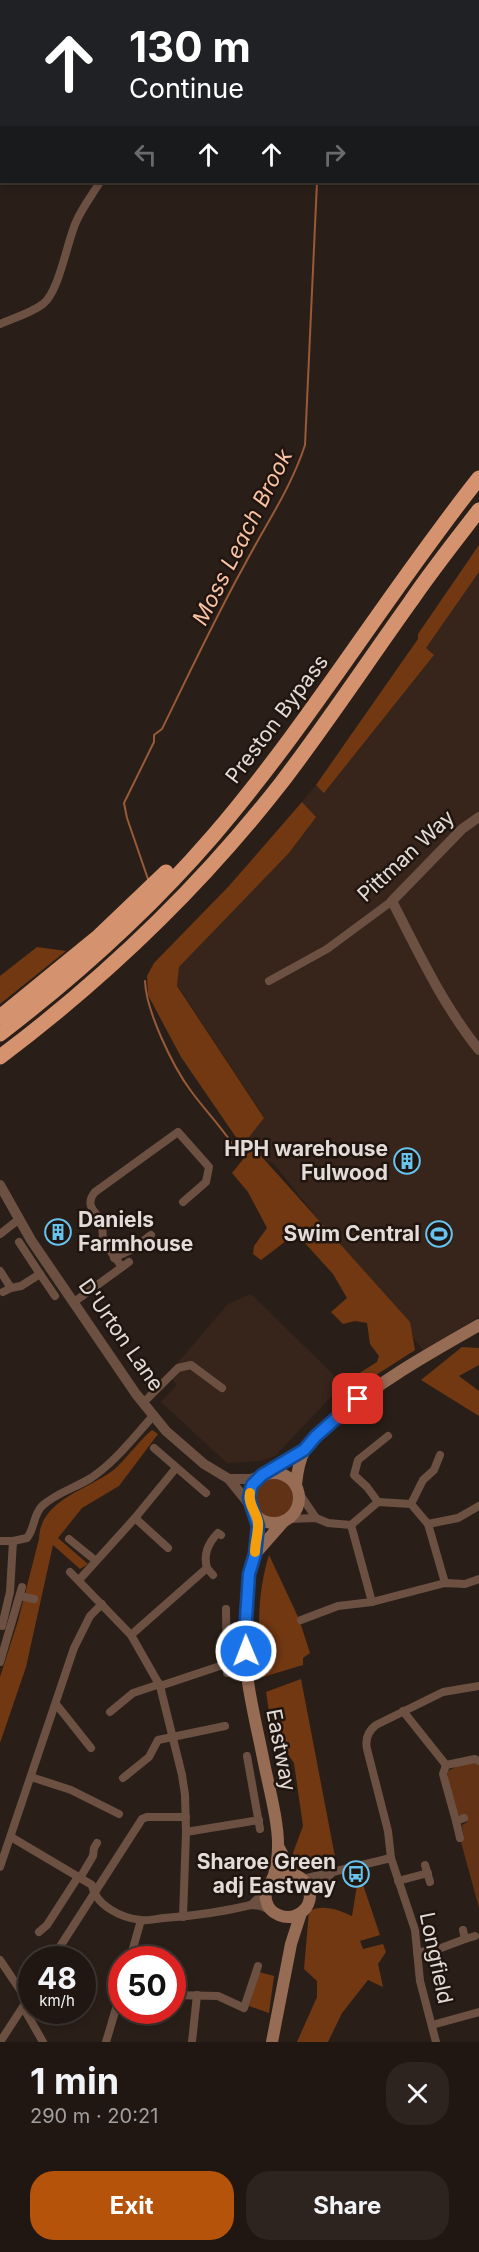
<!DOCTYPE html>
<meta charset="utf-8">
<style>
:root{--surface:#201712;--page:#2d2420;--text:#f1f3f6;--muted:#a29f9f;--line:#3d3632;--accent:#b45309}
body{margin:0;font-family:Inter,sans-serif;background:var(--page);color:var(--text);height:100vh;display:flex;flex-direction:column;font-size:22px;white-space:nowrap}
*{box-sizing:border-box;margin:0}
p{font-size:20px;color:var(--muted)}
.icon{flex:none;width:33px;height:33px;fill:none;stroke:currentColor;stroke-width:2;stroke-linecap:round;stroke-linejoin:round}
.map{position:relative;height:2042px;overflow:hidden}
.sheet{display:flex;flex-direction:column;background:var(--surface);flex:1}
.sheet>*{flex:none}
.hud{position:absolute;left:0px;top:0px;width:480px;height:183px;box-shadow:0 3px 9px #0003,0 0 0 2px var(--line);background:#202124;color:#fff;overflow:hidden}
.speed{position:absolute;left:18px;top:1946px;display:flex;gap:12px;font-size:30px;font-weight:700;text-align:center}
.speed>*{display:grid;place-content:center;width:78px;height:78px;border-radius:50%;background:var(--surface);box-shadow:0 3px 9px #0003,0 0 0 2px var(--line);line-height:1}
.speed small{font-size:15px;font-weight:400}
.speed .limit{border:9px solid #d22;background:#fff;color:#111}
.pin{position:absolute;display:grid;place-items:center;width:51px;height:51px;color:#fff;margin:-26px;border-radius:12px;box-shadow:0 3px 9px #0006}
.me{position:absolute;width:66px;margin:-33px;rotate:359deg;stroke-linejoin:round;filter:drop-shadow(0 0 4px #0008)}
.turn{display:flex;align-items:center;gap:21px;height:126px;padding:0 30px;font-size:27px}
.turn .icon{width:78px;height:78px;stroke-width:2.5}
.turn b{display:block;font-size:42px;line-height:51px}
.lanes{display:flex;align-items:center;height:57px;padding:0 30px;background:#0003;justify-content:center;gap:30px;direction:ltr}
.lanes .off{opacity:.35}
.round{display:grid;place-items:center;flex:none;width:63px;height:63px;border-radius:24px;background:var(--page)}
.summary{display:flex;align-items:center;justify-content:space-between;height:102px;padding:0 30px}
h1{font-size:36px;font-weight:700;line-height:45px}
.action{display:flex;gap:12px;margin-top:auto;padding:12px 30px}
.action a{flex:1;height:69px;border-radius:24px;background:var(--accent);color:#fff;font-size:24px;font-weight:700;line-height:69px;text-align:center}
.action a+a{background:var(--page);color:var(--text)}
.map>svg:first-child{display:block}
.built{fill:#37251b}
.green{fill:#613215}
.forest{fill:#723812}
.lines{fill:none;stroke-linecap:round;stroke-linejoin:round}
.stream{stroke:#985a37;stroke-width:2}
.minor{stroke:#6c5143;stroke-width:8}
.tertiary{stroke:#6c5143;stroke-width:10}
.secondary{stroke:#976c55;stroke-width:12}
.motorway{stroke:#d5926e;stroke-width:15}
.route-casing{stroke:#114b97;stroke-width:15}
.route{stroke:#1a73e8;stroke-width:10}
.slow{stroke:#f59e0b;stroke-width:10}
.labels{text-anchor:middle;stroke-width:5;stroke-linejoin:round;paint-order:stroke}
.street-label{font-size:21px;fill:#e3dbd7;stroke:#21150f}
.poi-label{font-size:21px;font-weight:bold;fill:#e3dbd7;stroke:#21150f;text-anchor:end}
.water-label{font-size:22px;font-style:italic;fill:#f9c2a4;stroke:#21150f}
</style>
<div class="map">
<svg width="479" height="2042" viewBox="0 0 479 2042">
<rect width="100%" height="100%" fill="#2a1f18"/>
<!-- built -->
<g class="built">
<polygon points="479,572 479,1317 423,1350 274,1164 242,1146 264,1117 177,985 179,967 289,853 315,817 302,802 316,785 325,792 433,656 426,648"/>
<polygon points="251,1294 343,1384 275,1456 260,1461 227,1463 161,1402 177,1385 168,1374 228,1304"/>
</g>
<!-- green -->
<g class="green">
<circle cx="275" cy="1498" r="20"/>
<polygon points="471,1762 479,1764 479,1908 461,1842 464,1839 462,1825 467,1822 465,1816 458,1815 447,1781 448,1771 457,1766"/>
</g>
<!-- forest -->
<g class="forest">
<polygon points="479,545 479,572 426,648 434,655 324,793 316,785 418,639 418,634"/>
<polygon points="302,802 316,817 289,853 179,967 177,986 264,1118 242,1146 181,1057 148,995 147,976 154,963 229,886"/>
<polygon points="37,947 66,951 0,1004 0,976"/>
<polygon points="253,1147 410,1322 415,1350 359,1386 350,1379 377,1362 379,1356 370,1344 367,1323 355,1321 343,1324 331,1312 347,1298 333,1274 304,1242 290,1238 261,1260 253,1254 254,1246 267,1228 248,1192 232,1173"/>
<polygon points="462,1347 479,1348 479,1365 459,1376 479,1391 479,1416 421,1380"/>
<path d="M 152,1430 L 158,1434 L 119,1486 L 82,1508 L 58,1538 L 88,1564 L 80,1569 L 53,1545 L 26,1667 L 0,1743 L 0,1677 L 18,1621 L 39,1539 C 40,1498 91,1490 117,1467 C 129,1455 139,1441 152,1430 Z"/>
<path d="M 269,1555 L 299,1619 L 310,1653 L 303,1658 L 303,1665 L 263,1677 C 258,1634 256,1598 269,1555 Z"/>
<polygon points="301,1679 336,1862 307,1870 294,1867 293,1853 303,1826 294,1763 272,1731 266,1692"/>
<path d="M 359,1873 L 380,1935 L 360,1941 L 363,1949 L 383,1944 L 386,1952 L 378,1964 L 383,1987 L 368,1980 L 342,2013 L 328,2042 L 297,2042 L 317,1997 L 317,1981 L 304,1969 L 309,1911 C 324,1904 338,1910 352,1916 Z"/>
<polygon points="259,1972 274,1976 269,2013 249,2006"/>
</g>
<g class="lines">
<!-- stream -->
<g class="stream">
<polyline points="324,2 324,0"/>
<path d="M 149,882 L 127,818 L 124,803 L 154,742 L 154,735 L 162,729 C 189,674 215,618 245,564 C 266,524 291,488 305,445 L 317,182"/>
<path d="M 145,981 C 146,1011 173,1067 191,1091 C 204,1109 219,1124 231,1142 L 229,1155"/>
</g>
<!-- minor -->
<g class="minor">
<polyline points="203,2 204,0"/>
<path d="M 0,324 C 14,318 31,313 43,304 C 59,292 67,242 76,222 C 82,208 92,195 100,182"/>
<polyline points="269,981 327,949 392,901"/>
<polyline points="0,1234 18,1220"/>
<polyline points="114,1258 133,1249 151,1235"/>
<path d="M 122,1267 L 103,1241 L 102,1220 C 93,1211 85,1204 95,1192 L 178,1132 L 209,1167 L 206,1182 L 183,1202"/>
<polyline points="0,1271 11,1288 3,1292"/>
<polyline points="40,1274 55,1296"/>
<polyline points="11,1288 21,1286 40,1274 19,1242"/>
<polyline points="74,1302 129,1262"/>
<polyline points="143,1403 178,1368 191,1365 222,1388"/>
<polyline points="154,1448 206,1493"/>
<polyline points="299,1493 316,1518"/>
<polyline points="378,1502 367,1487 354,1475 358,1460 388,1436"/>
<polyline points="411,1504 423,1480 434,1470 440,1455"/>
<polyline points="135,1518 168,1548"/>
<polyline points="288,1519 316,1518 328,1523 351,1525 378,1502 411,1504 428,1524 445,1583"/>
<polyline points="428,1524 458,1518 479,1506"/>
<polyline points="351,1525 372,1602"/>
<polyline points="69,1539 96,1561"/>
<polyline points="0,1541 13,1541 10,1592 2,1626"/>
<path d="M 13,1541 L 27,1538 C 35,1528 33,1515 42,1506 C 56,1493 75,1488 91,1478 C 115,1462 134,1437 153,1416"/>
<polyline points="70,1572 131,1635 160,1686 182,1775 185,1795 186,1832 183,1917"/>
<path d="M 213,1575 L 207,1568 C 203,1554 208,1543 218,1533 L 221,1535"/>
<polyline points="79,1580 135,1518 176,1468"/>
<polyline points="20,1596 34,1599"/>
<polyline points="226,1609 227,1673"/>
<polyline points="301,1620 338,1606 372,1602 445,1583 465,1584 479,1579"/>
<polyline points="131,1635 207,1568"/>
<polyline points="0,1662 22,1587"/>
<polyline points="160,1686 226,1664"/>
<polyline points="56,1704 91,1748"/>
<polyline points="403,1711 446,1765"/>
<polyline points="110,1712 133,1693 160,1684"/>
<polyline points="247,1756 260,1829"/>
<polyline points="31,1777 71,1790 119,1814"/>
<polyline points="123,1778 149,1757 158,1740 225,1726"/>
<polyline points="456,1821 443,1774 446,1765 475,1759 479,1761"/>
<polyline points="186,1832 259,1820"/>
<path d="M 11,1837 L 92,1885 C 95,1905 121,1918 141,1920 C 148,1921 156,1919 164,1918 C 193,1916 222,1912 251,1905"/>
<polyline points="460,1838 456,1821 464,1818"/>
<polyline points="425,1865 430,1882"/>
<polyline points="0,1867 74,1648 90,1616 102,1604"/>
<polyline points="80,1878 93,1856 94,1848 97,1843"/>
<polyline points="303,1879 391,1858"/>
<polyline points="398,1881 428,1873"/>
<polyline points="266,1890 251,1905 261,1906 270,1910"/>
<polyline points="310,1896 331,1874"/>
<polyline points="463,1930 465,1939 475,1936"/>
<polyline points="39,1932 47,1925 78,1877"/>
<polyline points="417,1952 433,1951 465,1939"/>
<polyline points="52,1959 142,1819 147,1817 186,1817"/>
<polyline points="130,1959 141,1920"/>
<polyline points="0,1960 27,2000"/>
<polyline points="172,1995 218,1996 244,2008 258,1966"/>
<polyline points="23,2007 43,2042"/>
<polyline points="432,2025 479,2012"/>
<polyline points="0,2042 32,1993"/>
<polyline points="106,2042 122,1988"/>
<polyline points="192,2042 197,1995"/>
<path d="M 436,2042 L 420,1981 L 415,1930 L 391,1858 L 388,1831 L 367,1749 C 365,1739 368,1731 376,1725 L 443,1692 L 479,1686"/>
</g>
<!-- tertiary -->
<g class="tertiary">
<path d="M 479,817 L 462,829 L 392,901 C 418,952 443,1005 479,1050"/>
<polyline points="0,1185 31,1240 136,1394 166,1431 204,1464 229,1479 250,1505"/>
<polyline points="229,1479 251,1479 262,1475"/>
</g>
<!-- secondary -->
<g class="secondary">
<circle cx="274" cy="1498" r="25"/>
<polyline points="268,1473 304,1450"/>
<path d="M 296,1485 C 297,1474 299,1460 305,1450 C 311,1438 324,1429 334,1420 C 378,1382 428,1354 479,1325"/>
<path d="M 256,1515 C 261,1534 253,1555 250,1573 C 246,1592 245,1613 245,1632 C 243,1674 255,1718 263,1758 C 268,1784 279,1823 278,1848 C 278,1857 276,1867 274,1875 C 271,1884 264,1889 266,1900 C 269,1915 287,1921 299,1914 C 324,1899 302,1861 273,1878"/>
<polyline points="255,1554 284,1521"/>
<polyline points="278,1846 293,1874"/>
<polyline points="272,2042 291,1944 301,1913"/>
</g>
<!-- motorway -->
<g class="motorway">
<polyline points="0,1017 99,936 166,872"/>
<path d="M 0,1034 C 77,975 150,909 213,836 C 310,723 387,594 479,478"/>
<path d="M 0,1057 C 105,978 201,886 282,782 C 327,723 368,661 411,601 C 432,570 456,540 479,510"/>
</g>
</g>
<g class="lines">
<!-- route casing -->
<g class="route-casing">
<polyline id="route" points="246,1651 245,1634 249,1574 255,1554 258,1526 249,1498 252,1485 262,1475 304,1450 316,1436 358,1399"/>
</g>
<!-- route -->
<use href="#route" class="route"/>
<!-- slow -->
<path class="slow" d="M 250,1493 C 248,1505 256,1511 258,1522 C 259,1532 255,1542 255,1552"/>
</g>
<!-- icons -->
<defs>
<g id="building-ring" transform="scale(1.35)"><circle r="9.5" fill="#21150f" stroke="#66c4ef" stroke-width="1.5"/><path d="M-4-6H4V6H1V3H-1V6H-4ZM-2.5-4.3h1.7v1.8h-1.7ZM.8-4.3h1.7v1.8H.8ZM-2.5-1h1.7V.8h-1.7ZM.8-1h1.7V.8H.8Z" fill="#66c4ef"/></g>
<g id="stadium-ring" transform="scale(1.35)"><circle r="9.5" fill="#21150f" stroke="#66c4ef" stroke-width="1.5"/><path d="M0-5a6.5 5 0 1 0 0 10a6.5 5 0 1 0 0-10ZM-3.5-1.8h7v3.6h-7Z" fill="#66c4ef"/></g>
<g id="bus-ring" transform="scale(1.35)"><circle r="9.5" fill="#21150f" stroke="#66c4ef" stroke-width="1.5"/><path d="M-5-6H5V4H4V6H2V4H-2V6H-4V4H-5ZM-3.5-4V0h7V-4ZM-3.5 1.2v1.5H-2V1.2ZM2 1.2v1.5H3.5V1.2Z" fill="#66c4ef"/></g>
</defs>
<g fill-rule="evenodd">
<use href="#building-ring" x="407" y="1161"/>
<use href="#building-ring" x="58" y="1232"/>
<use href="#stadium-ring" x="439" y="1234"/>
<use href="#bus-ring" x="356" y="1874"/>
</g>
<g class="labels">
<!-- street labels -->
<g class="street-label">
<text transform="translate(277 719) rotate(-53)" y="7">Preston Bypass</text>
<text transform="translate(406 856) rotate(-43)" y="7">Pittman Way</text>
<text transform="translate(121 1335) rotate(55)" y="7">D'Urton Lane</text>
<text transform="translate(281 1750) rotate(79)" y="7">Eastway</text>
<text transform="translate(436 1958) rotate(78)" y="7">Longfield</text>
</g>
<!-- poi labels -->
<g class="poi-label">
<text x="388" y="1156">HPH warehouse<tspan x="388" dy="24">Fulwood</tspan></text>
<text x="78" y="1227" text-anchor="start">Daniels<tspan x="78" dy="24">Farmhouse</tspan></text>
<text x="420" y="1241">Swim Central</text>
<text x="336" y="1869">Sharoe Green<tspan x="336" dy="24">adj Eastway</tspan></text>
</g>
<!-- water labels -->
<g class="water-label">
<text transform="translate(242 537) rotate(-63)" y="8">Moss Leach Brook</text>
</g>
</g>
</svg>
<div class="speed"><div>48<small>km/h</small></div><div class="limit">50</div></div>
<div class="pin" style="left:358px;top:1399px;background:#d93025"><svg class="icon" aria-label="arrive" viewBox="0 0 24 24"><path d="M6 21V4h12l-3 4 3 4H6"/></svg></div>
<svg class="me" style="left:246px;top:1651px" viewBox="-20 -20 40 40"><circle r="17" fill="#1a73e8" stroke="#fff" stroke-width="3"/><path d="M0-11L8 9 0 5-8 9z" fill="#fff"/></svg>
<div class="hud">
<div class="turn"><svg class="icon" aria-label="ahead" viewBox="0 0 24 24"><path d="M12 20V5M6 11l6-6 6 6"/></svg><div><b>130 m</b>Continue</div></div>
<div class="lanes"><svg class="icon off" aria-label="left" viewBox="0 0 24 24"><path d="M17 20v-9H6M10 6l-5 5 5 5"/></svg><svg class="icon" aria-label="ahead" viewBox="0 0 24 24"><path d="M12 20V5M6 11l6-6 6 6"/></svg><svg class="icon" aria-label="ahead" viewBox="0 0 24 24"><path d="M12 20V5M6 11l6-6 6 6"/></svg><svg class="icon off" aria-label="right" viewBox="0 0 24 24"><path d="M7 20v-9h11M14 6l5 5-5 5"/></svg></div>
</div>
</div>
<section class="sheet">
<div class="summary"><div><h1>1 min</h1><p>290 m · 20:21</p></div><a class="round"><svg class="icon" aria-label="close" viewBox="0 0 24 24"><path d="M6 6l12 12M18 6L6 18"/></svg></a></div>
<div class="action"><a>Exit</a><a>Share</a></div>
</section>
